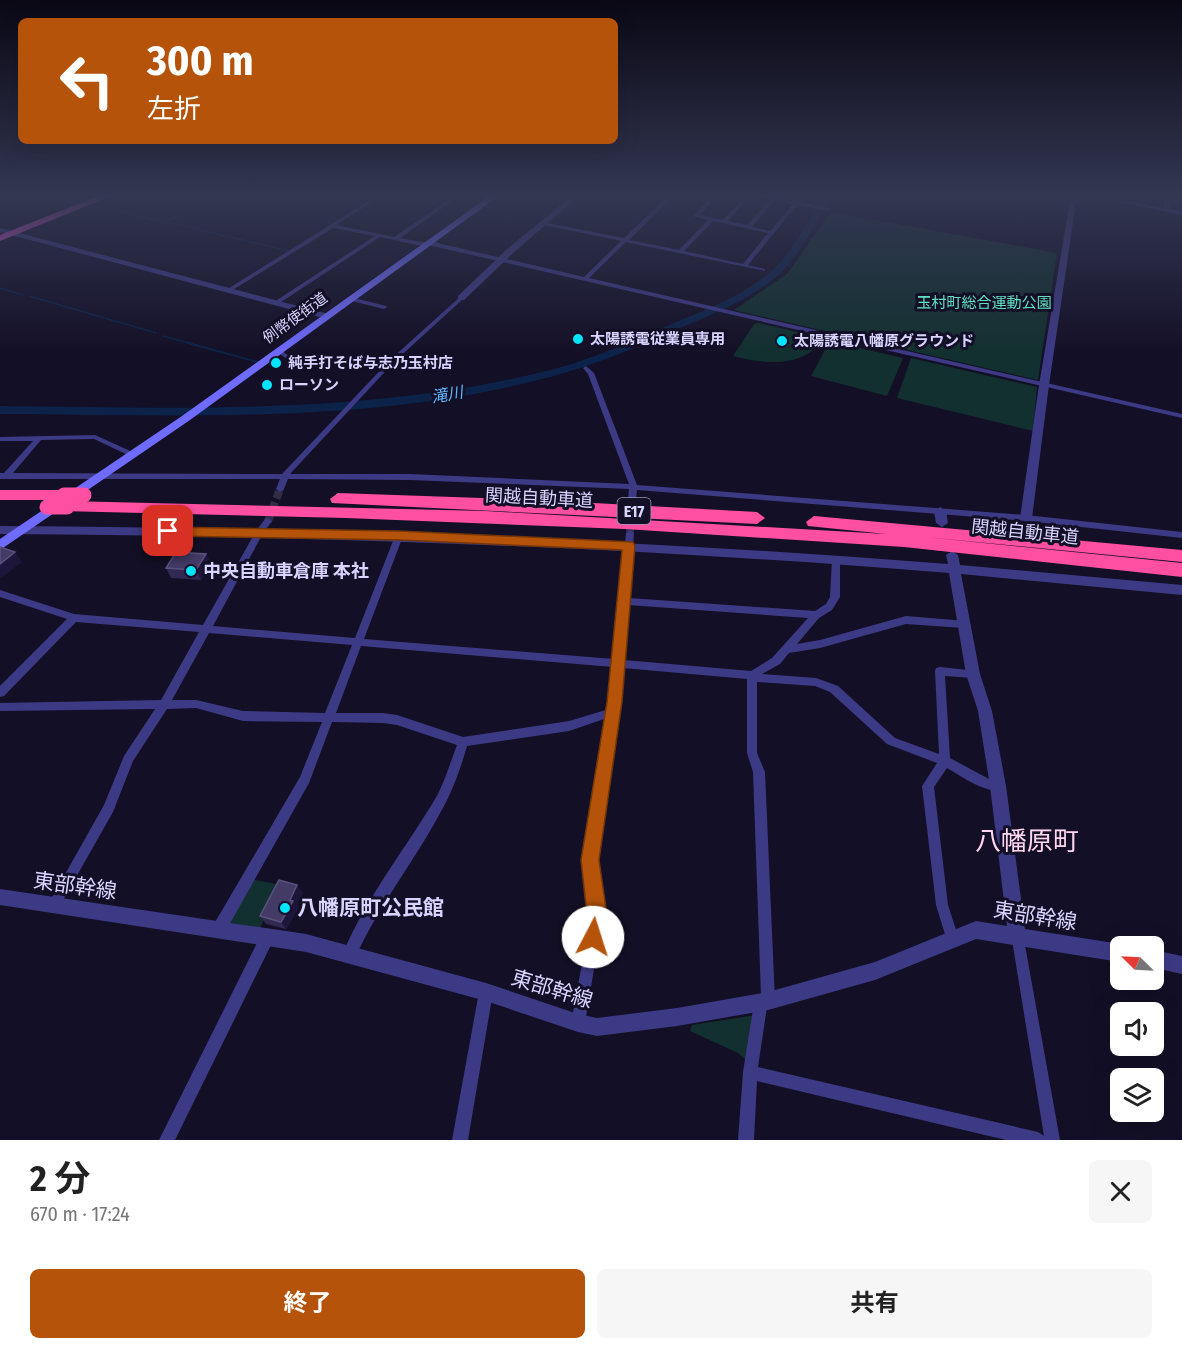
<!DOCTYPE html>
<html lang="ja">
<meta charset="utf-8">
<style>
:root{--surface:#fff;--page:#f6f6f6;--text:#222;--muted:#767676;--accent:#b45309}
body{margin:0;font-family:"Fira Sans Condensed","Noto Sans JP",sans-serif;background:var(--page);color:var(--text);height:100vh;display:flex;flex-direction:column;font-size:22px;white-space:nowrap}
*{box-sizing:border-box;margin:0}
p{font-size:20px;color:var(--muted)}
.icon{flex:none;width:33px;height:33px;fill:none;stroke:currentColor;stroke-width:2;stroke-linecap:round;stroke-linejoin:round}
.map{position:relative;height:1140px;overflow:hidden}
.panel{display:flex;flex-direction:column;background:var(--surface);flex:1}
.panel>*{flex:none}
.top-card{position:absolute;left:18px;top:18px;width:600px;height:126px;border-radius:9px;box-shadow:0 6px 24px #0002;background:#b45309;color:#fff;overflow:hidden}
.needle{width:39px;rotate:294deg}
.controls{position:absolute;left:1110px;top:936px;display:grid;gap:12px}
.controls a{display:grid;place-items:center;width:54px;height:54px;border-radius:9px;background:var(--surface);box-shadow:0 6px 24px #0002;font-size:30px}
.pin{position:absolute;display:grid;place-items:center;width:51px;height:51px;color:#fff;margin:-26px;border-radius:12px;box-shadow:0 3px 9px #0006}
.me{position:absolute;width:66px;margin:-33px;rotate:5deg;stroke-linejoin:round;filter:drop-shadow(0 0 4px #0008)}
.turn{display:flex;align-items:center;gap:21px;height:126px;padding:0 30px;font-size:27px}
.turn .icon{width:78px;height:78px;stroke-width:2.5}
.turn b{display:block;font-size:42px;line-height:51px}
.round{display:grid;place-items:center;flex:none;width:63px;height:63px;border-radius:9px;background:var(--page)}
.overview{display:flex;align-items:center;justify-content:space-between;height:102px;padding:0 30px}
h1{font-size:36px;font-weight:700;line-height:45px}
.primary-button{display:flex;gap:12px;margin-top:auto;padding:12px 30px}
.primary-button a{flex:1;height:69px;border-radius:9px;background:var(--accent);color:#fff;font-size:24px;font-weight:700;line-height:69px;text-align:center}
.primary-button a+a{background:var(--page);color:var(--text)}
.map>svg:first-child{display:block}
.green{fill:#12302f}
.lines{fill:none;stroke-linecap:round;stroke-linejoin:round}
.stream-far1{stroke:#0c2248;stroke-width:1.5}
.stream{stroke:#0c2248;stroke-width:2}
.river{fill:#0c2248;fill-rule:evenodd}
.minor-tunnel{stroke:#312d47;stroke-width:8;stroke-dasharray:8 4;stroke-linecap:butt}
.minor{fill:#3d3a85;fill-rule:evenodd}
.tertiary{fill:#3d3a85;fill-rule:evenodd}
.secondary{fill:#6f6bff;fill-rule:evenodd}
.trunk{fill:#e055d1;fill-rule:evenodd}
.motorway{fill:#ff4fa3;fill-rule:evenodd}
.motorway-bridge{stroke:#ff4fa3;stroke-width:15}
.wall{fill:#312854}
.shaded-wall{fill:#1d163a}
.building{fill:#433a66;stroke:#5a527e;stroke-width:1.5}
.route{fill:#b45309;stroke:#753606;stroke-width:1.5}
.poi-dot{fill:#00e5ff;stroke:#130f26;stroke-width:2}
.labels{text-anchor:middle;stroke-width:6;stroke-linejoin:round;paint-order:stroke}
.far-park-label{font-size:15px;fill:#5fe0c0;stroke:#130f26}
.far-street-label{font-size:15px;fill:#d9d4ff;stroke:#130f26}
.far-poi-label{font-size:15px;font-weight:bold;fill:#d9d4ff;stroke:#130f26;text-anchor:start}
.far-water-label{font-size:16px;font-style:italic;fill:#62b6ff;stroke:#130f26}
.shield{fill:#130f26;stroke:#9e99be;stroke-width:1.5}
.shield-label{font-size:16px;font-weight:bold;fill:#d9d4ff}
.street-label{font-size:18px;fill:#d9d4ff;stroke:#130f26}
.poi-label{font-size:18px;font-weight:bold;fill:#d9d4ff;stroke:#130f26;text-anchor:start}
.near-street-label{font-size:21px;fill:#d9d4ff;stroke:#130f26}
.near-poi-label{font-size:21px;font-weight:bold;fill:#d9d4ff;stroke:#130f26;text-anchor:start}
.near-quarter-label{font-size:26px;fill:#ffd6f0;stroke:#130f26}
</style>
<div class="map">
<svg width="1182" height="1140" viewBox="0 0 1182 1140">
<rect width="100%" height="100%" fill="#130f26"/>
<!-- green -->
<g class="green">
<polygon points="831,212 1057,253 1038,380 734,310 787,274"/>
<path d="M 758,323 L 759,323 L 823,338 C 805,369 762,364 733,356 L 754,324 Z"/>
<polygon points="830,341 903,358 887,396 811,376"/>
<polygon points="911,358 1037,387 1033,431 897,398"/>
<polygon points="250,879 281,885 260,928 231,923 229,919"/>
<polygon points="756,1015 747,1061 738,1053 690,1031 692,1025"/>
</g>
<g class="lines">
<!-- stream-far1 -->
<g class="stream-far1">
<polyline points="50,195 71,200"/>
<polyline points="102,207 165,222 217,195"/>
<polyline points="170,223 289,251"/>
<polyline points="0,288 23,295"/>
<polyline points="29,296 156,333"/>
<polyline points="163,336 193,344"/>
</g>
<!-- stream -->
<polyline class="stream" points="188,343 258,362"/>
<!-- river -->
<path class="river" d="M 825,195 L 833,195 C 815,221 801,256 776,277 C 746,302 708,316 673,331 C 633,349 592,366 550,377 C 372,425 182,415 0,414 L 0,406 C 181,408 365,415 542,372 C 585,362 626,344 665,327 C 701,311 740,298 770,272 C 794,252 807,220 825,195 Z"/>
<!-- minor-tunnel -->
<g class="minor-tunnel">
<polyline points="268,521 280,489"/>
<polyline points="630,533 632,499"/>
</g>
<!-- minor -->
<g class="minor">
<path d="M 378,195 L 383,195 L 336,225 L 394,237 L 456,195 L 461,195 L 400,238 L 427,243 L 429,241 L 584,277 L 621,241 L 544,225 L 542,224 L 542,222 L 624,238 L 669,195 L 674,195 L 629,240 L 679,250 L 708,220 L 693,216 L 713,195 L 718,195 L 700,215 L 723,220 L 746,195 L 751,195 L 728,221 L 747,225 L 770,200 L 752,195 L 762,195 L 830,208 L 830,210 L 828,211 L 797,205 L 748,265 L 765,269 L 765,271 L 626,242 L 589,278 L 1182,414 L 1182,418 L 428,245 L 426,247 L 380,237 L 278,304 L 274,304 L 274,302 L 375,236 L 333,228 L 231,291 L 226,290 ZM 775,200 L 793,204 L 770,231 L 752,227 ZM 713,221 L 768,233 L 743,264 L 684,251 Z"/>
<polygon points="1084,195 1094,195 1164,208 1164,195 1168,195 1170,209 1182,211 1182,215"/>
<polygon points="461,296 464,298 463,299 394,362 290,474 410,474 629,484 588,374 583,368 586,366 594,373 637,485 1026,515 1182,532 1182,538 1026,521 637,490 636,499 632,502 628,499 629,489 410,480 288,479 283,491 280,492 276,489 280,479 0,479 0,473 4,473 33,441 0,441 0,437 95,435 137,454 136,456 130,456 94,439 41,440 13,473 282,474 390,360"/>
<polygon points="350,297 386,306 387,307 384,309 348,300 347,299"/>
<polygon points="278,348 304,367 304,369 300,369 276,351 275,350"/>
<path d="M 268,518 L 272,521 L 262,535 L 213,626 L 355,638 L 395,536 L 399,533 L 403,536 L 364,639 L 614,659 L 626,533 L 630,530 L 634,533 L 629,598 L 815,611 L 826,604 L 830,597 L 832,559 L 836,556 L 839,557 L 840,559 L 840,597 L 832,610 L 819,618 L 797,644 L 820,640 L 906,616 L 966,621 L 968,624 L 966,627 L 963,628 L 906,624 L 820,648 L 789,653 L 780,664 L 762,674 L 816,678 L 838,686 L 895,738 L 939,754 L 935,671 L 936,668 L 940,667 L 977,671 L 978,674 L 977,677 L 973,678 L 945,676 L 950,758 L 989,779 L 1002,782 L 1004,786 L 1002,790 C 986,794 961,776 947,768 L 934,787 L 948,905 L 959,939 L 958,944 L 953,945 L 948,944 L 936,905 L 922,786 L 937,763 L 887,744 L 830,692 L 815,686 L 757,682 L 757,753 L 765,772 L 775,1001 L 773,1006 L 767,1007 L 758,1067 L 1038,1132 L 1044,1136 L 1011,934 L 1012,929 L 1017,928 L 1022,929 L 1023,934 L 1060,1140 L 1006,1140 L 757,1081 L 754,1140 L 738,1140 L 743,1072 L 754,1003 L 756,998 L 761,996 L 753,772 L 747,753 L 747,679 L 623,668 L 620,702 L 596,860 L 603,915 L 585,1023 L 583,1028 L 578,1030 L 573,1028 L 571,1023 L 591,915 L 584,860 L 607,718 L 569,731 L 467,746 C 462,764 456,781 448,798 C 421,853 381,901 355,958 L 350,960 L 345,958 L 343,953 C 367,896 407,847 438,794 L 445,778 L 457,745 L 397,725 L 383,723 L 332,722 L 309,783 L 224,934 L 219,935 L 214,934 L 213,929 L 214,924 L 300,777 L 322,722 L 243,721 L 196,708 L 167,709 L 133,761 L 113,812 L 58,909 L 54,911 L 50,909 L 48,905 L 50,901 L 104,805 L 124,756 L 155,709 L 0,711 L 0,703 L 161,700 L 199,632 L 76,622 L 4,696 L 0,697 L 0,686 L 67,619 L 0,597 L 0,590 L 74,614 L 203,625 L 256,531 L 265,519 ZM 628,605 L 808,618 L 772,658 L 751,671 L 624,660 ZM 209,633 L 352,645 L 325,713 L 243,711 L 196,700 L 172,700 ZM 361,646 L 613,667 L 609,709 L 569,721 L 463,737 L 397,715 L 383,713 L 336,713 Z"/>
<polygon points="268,930 273,931 274,936 273,941 175,1140 159,1140 263,931"/>
<polygon points="486,985 491,987 493,992 468,1140 452,1140 479,992 481,987"/>
</g>
<!-- tertiary -->
<g class="tertiary">
<polygon points="573,195 580,195 512,254 464,300 458,300 458,296 506,250"/>
<polygon points="1071,195 1077,195 1049,385 1032,518 1026,522 1020,518 1039,385"/>
<polygon points="0,228 329,314 330,316 323,318 0,232"/>
<polygon points="940,507 946,511 948,523 942,527 936,523 934,511"/>
<path d="M 0,526 C 317,528 632,539 948,564 L 946,555 L 952,551 L 958,555 L 960,565 L 1182,585 L 1182,595 L 961,574 L 980,674 L 992,711 L 1006,786 L 1025,929 L 1120,944 L 1125,946 L 1120,946 L 1120,962 L 976,939 L 875,980 L 768,1010 L 677,1026 L 597,1036 L 578,1032 L 486,1001 L 306,952 L 0,905 L 0,889 L 306,934 L 486,983 L 578,1014 L 597,1018 L 677,1008 L 768,992 L 875,962 L 976,921 L 1007,926 L 990,786 L 978,711 L 966,674 L 949,573 C 633,547 317,536 0,534 Z"/>
<polygon points="1154,950 1182,956 1182,974 1154,968"/>
</g>
<!-- secondary -->
<polygon class="secondary" points="491,195 500,195 190,420 0,550 0,539 182,416"/>
<!-- trunk -->
<polygon class="trunk" points="101,195 114,195 0,241 0,235"/>
<!-- motorway -->
<g class="motorway">
<polygon points="0,490 64,490 72,495 64,500 0,500"/>
<polygon points="338,493 540,500 757,512 765,518 757,524 332,503 330,499"/>
<polygon points="67,501 486,511 886,534 808,526 806,522 814,516 1182,550 1182,562 925,537 1182,563 1182,577 904,547 625,529 346,518 61,511 59,507"/>
</g>
<!-- motorway-bridge -->
<g class="motorway-bridge">
<polyline points="64,495 84,495"/>
<polyline points="47,507 67,507"/>
</g>
</g>
<!-- wall -->
<g class="wall">
<polygon points="206,554 211,564 201,580 171,578 166,568"/>
<polygon points="303,892 296,905 299,908 286,929 266,924 260,916"/>
</g>
<!-- shaded-wall -->
<g class="shaded-wall">
<polygon points="15,552 22,562 0,579 0,564"/>
<polygon points="206,554 211,564 201,580 196,570"/>
<polygon points="297,885 303,892 296,905 299,908 286,929 281,922"/>
</g>
<!-- building -->
<g class="building">
<polygon points="0,547 15,552 0,564"/>
<polygon points="176,552 206,554 196,570 166,568"/>
<polygon points="279,880 297,885 290,900 293,901 281,922 260,916"/>
</g>
<!-- sky -->
<linearGradient id="sky" x2="0" y2="1"><stop stop-color="#0a0815"/><stop offset="0.55" stop-color="#333752"/><stop offset="1" stop-color="#333752" stop-opacity="0"/></linearGradient>
<rect width="1182" height="355" fill="url(#sky)"/>
<!-- route -->
<polygon class="route" points="168,527 399,531 633,542 635,546 622,702 599,860 607,915 600,944 593,947 586,944 583,937 587,915 581,860 607,702 622,550 399,540 168,536 161,531"/>
<!-- markers -->
<g class="poi-dot">
<circle cx="578" cy="339" r="6"/>
<circle cx="782" cy="341" r="6"/>
<circle cx="276" cy="363" r="6"/>
<circle cx="267" cy="385" r="6"/>
<circle cx="191" cy="571" r="6"/>
<circle cx="285" cy="908" r="6"/>
</g>
<g class="labels">
<!-- far-park labels -->
<g class="far-park-label">
<text x="984" y="308">玉村町総合運動公園</text>
</g>
<!-- far-street labels -->
<g class="far-street-label">
<text transform="translate(295 318) rotate(-36)" y="5">例幣使街道</text>
</g>
<!-- far-poi labels -->
<g class="far-poi-label">
<text x="590" y="344">太陽誘電従業員専用</text>
<text x="794" y="346">太陽誘電八幡原グラウンド</text>
<text x="288" y="368">純手打そば与志乃玉村店</text>
<text x="279" y="390">ローソン</text>
</g>
<!-- far-water labels -->
<g class="far-water-label">
<text transform="translate(447 394) rotate(-10)" y="6">滝川</text>
</g>
<!-- shield labels -->
<rect class="shield" x="617.5" y="498" width="33" height="26" rx="4.5"/>
<g class="shield-label">
<text x="634" y="517">E17</text>
</g>
<!-- street labels -->
<g class="street-label">
<text transform="translate(539 498) rotate(3)" y="6">関越自動車道</text>
<text transform="translate(1025 532) rotate(6)" y="6">関越自動車道</text>
</g>
<!-- poi labels -->
<g class="poi-label">
<text x="203" y="577">中央自動車倉庫 本社</text>
</g>
<!-- near-street labels -->
<g class="near-street-label">
<text transform="translate(75 886) rotate(8)" y="7">東部幹線</text>
<text transform="translate(1035 916) rotate(9)" y="7">東部幹線</text>
<text transform="translate(552 989) rotate(17)" y="7">東部幹線</text>
</g>
<!-- near-poi labels -->
<g class="near-poi-label">
<text x="297" y="915">八幡原町公民館</text>
</g>
<!-- near-quarter labels -->
<g class="near-quarter-label">
<text x="1027" y="850">八幡原町</text>
</g>
</g>
</svg>
<div class="controls">
<a><svg class="needle" viewBox="-14 -14 28 28"><path d="M0-13l5 13h-10z" fill="#e53935"/><path d="M0 13l5-13h-10z" fill="#767676"/></svg></a>
<a><svg class="icon" aria-label="sound" viewBox="0 0 24 24"><path d="M4 9h4l5-4v14l-5-4H4zM17 9q2 3 0 6"/></svg></a>
<a><svg class="icon" aria-label="layers" viewBox="0 0 24 24"><path d="M12 4l9 5-9 5-9-5zM3 14l9 5 9-5"/></svg></a>
</div>
<div class="pin" style="left:168px;top:531px;background:#d93025"><svg class="icon" aria-label="arrive" viewBox="0 0 24 24"><path d="M6 21V4h12l-3 4 3 4H6"/></svg></div>
<svg class="me" style="left:593px;top:937px" viewBox="-20 -20 40 40"><circle r="19" fill="#fff"/><path d="M0-13L10 11 0 6-10 11z" fill="#b45309"/></svg>
<div class="top-card">
<div class="turn"><svg class="icon" aria-label="left" viewBox="0 0 24 24"><path d="M17 20v-9H6M10 6l-5 5 5 5"/></svg><div><b>300 m</b>左折</div></div>
</div>
</div>
<section class="panel">
<div class="overview"><div><h1>2 分</h1><p>670 m · 17:24</p></div><a class="round"><svg class="icon" aria-label="close" viewBox="0 0 24 24"><path d="M6 6l12 12M18 6L6 18"/></svg></a></div>
<div class="primary-button"><a>終了</a><a>共有</a></div>
</section>
